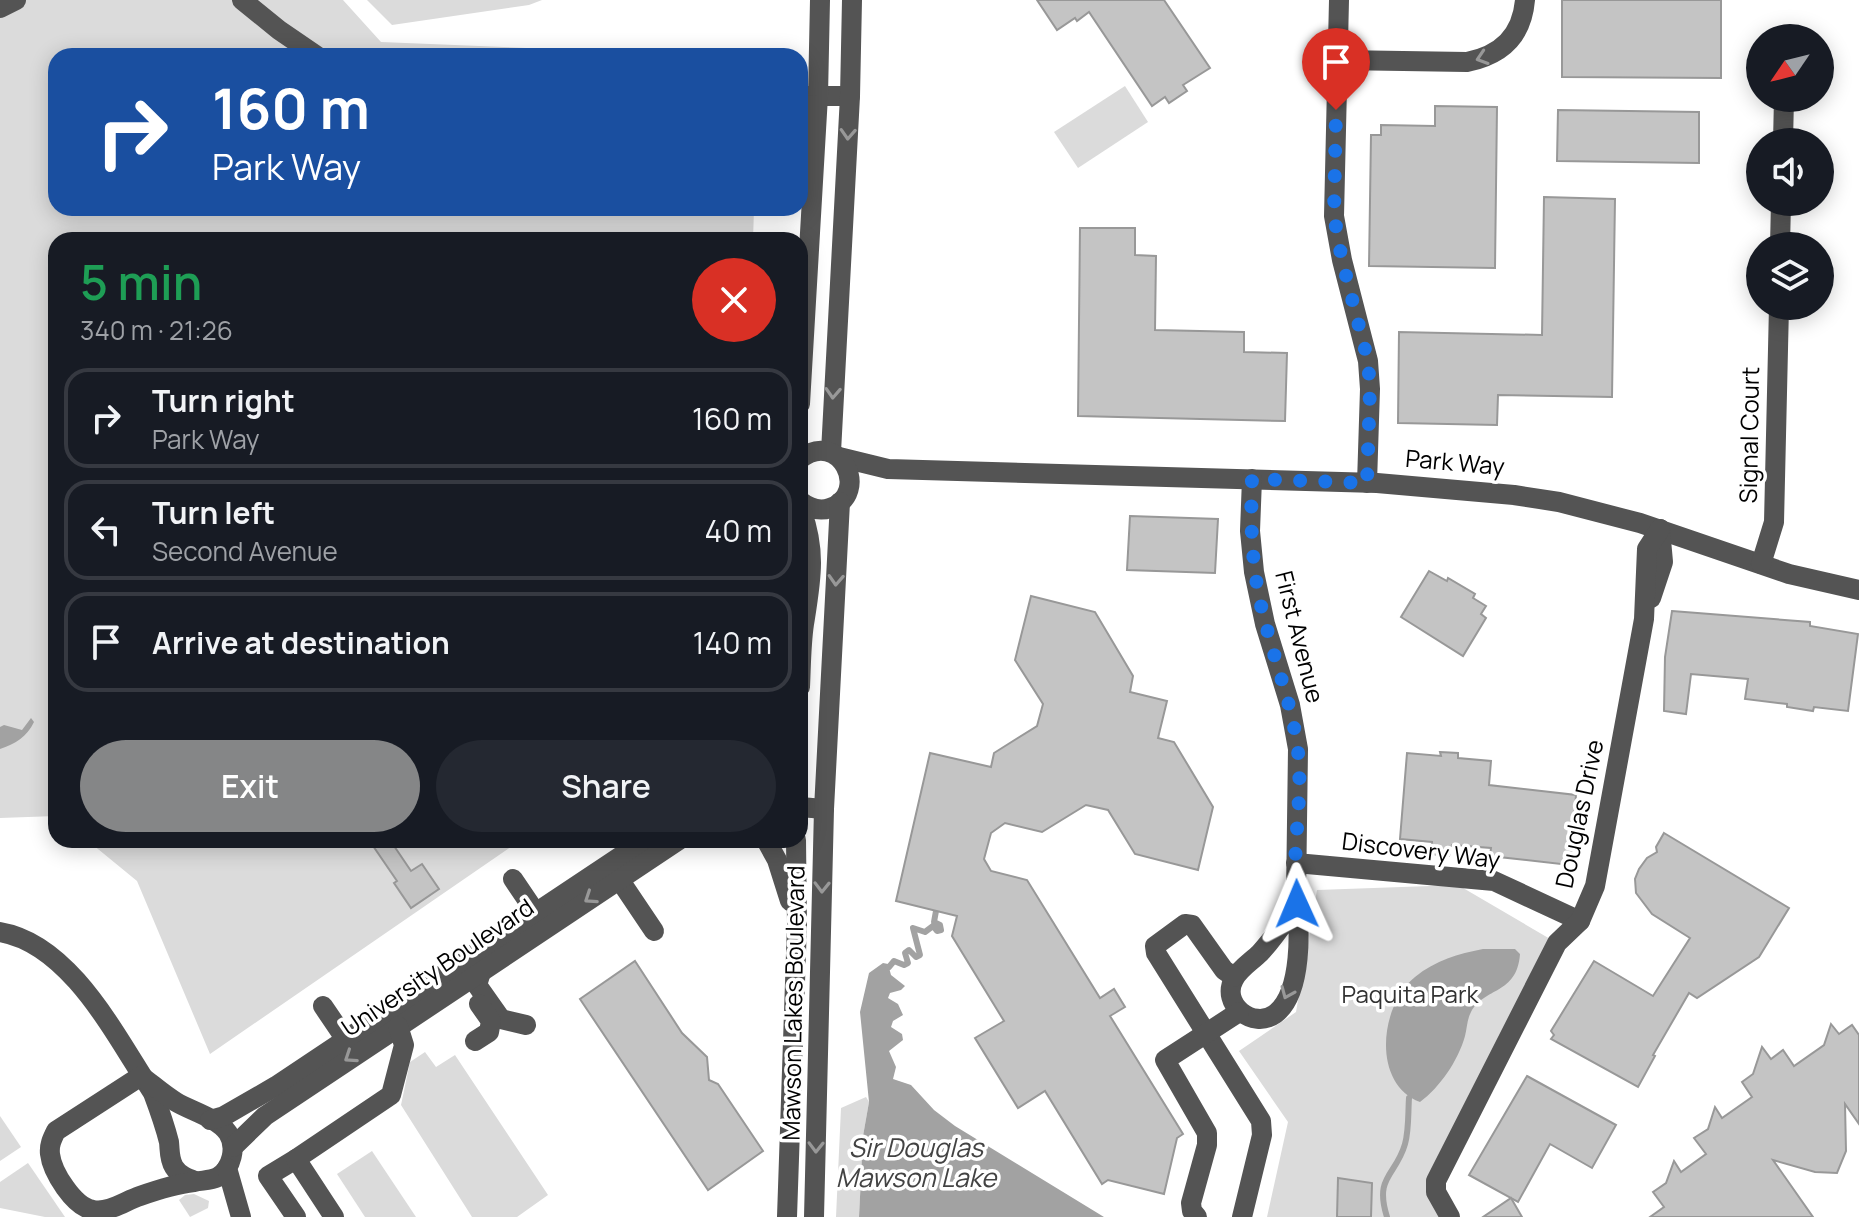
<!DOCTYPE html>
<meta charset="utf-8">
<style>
:root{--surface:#171b24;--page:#242831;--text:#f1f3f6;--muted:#9ea1a6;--line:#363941;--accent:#858687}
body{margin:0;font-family:Manrope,sans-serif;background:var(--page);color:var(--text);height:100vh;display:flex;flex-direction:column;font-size:30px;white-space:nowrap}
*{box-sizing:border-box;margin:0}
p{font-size:26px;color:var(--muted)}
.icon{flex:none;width:44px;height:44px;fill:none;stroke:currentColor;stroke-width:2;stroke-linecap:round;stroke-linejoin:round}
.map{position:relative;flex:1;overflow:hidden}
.drawer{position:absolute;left:48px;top:232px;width:760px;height:616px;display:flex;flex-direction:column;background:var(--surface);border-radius:24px;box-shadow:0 4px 20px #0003}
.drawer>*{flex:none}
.banner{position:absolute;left:48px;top:48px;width:760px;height:168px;border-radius:24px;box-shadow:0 4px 20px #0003;background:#1a4fa0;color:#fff;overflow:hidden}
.needle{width:52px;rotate:235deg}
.fabs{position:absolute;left:1746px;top:24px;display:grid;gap:16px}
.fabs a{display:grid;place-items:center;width:88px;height:88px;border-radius:50%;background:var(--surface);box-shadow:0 4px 20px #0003;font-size:40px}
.pin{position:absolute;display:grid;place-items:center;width:68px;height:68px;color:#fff;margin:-82px -34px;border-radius:50% 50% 50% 0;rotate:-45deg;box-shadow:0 0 8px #0007}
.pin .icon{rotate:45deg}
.me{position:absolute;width:88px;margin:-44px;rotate:359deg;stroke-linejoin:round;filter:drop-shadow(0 0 6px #0008)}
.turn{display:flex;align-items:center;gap:28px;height:168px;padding:0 32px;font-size:36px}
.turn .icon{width:104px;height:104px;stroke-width:2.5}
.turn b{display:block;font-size:56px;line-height:68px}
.round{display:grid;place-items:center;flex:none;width:84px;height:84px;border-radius:42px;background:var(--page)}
.overview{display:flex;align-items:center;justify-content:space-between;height:136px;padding:0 32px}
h1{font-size:48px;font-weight:600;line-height:60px;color:#1e9e55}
.cta{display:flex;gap:16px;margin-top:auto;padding:16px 32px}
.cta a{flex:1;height:92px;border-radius:48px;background:var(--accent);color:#fff;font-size:32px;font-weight:600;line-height:92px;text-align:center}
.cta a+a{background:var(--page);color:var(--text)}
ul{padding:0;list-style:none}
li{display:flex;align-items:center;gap:24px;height:100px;margin:0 16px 12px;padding:0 16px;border:4px solid var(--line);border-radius:24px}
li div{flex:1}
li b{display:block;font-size:30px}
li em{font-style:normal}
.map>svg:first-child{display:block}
.green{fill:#dbdbdb}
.water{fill:#a2a2a2}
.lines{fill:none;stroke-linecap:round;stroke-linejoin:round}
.stream{stroke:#a2a2a2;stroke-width:6}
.building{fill:#c4c4c4;stroke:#989898;stroke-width:2}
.minor{stroke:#545454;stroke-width:20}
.oneway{stroke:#989898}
.route{stroke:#1a73e8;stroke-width:14;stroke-dasharray:0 25.2}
.labels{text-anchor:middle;stroke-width:7;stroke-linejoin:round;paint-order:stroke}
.street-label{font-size:24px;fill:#000;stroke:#fff}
.park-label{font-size:24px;fill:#323232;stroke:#fff}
.water-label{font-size:26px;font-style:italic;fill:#434343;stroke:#fff}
</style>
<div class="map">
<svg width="1859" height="1217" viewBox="0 0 1859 1217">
<rect width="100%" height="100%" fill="#fff"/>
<!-- green -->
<g class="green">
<polygon points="0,0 343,0 381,42 721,56 56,56 56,208 754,208 753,240 56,240 56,816 0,818"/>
<polygon points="367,0 542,0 529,5 392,25"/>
<polygon points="1125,86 1148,122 1078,168 1054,132"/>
<polygon points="87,840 521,840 210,1054 137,881"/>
<polygon points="1458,885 1557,943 1440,1171 1451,1217 1267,1217 1288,1122 1239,1051 1296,1012 1317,890"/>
<polygon points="425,1052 436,1067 455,1055 548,1195 517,1217 472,1217 401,1105 410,1062"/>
<polygon points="866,1097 869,1102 863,1136 859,1217 836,1217 841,1108"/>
<polygon points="0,1116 21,1147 0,1161"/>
<polygon points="372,1151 416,1217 365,1217 337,1174"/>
<polygon points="28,1163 65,1217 45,1217 0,1208 0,1182"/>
<polygon points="194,1194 209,1201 208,1208 190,1217 179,1200 185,1195"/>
</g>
<!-- water -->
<g class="water">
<path d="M 31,718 L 34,722 C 27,737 15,744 0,749 L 0,727 L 4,725 L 22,730 Z"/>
<path d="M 1483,949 L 1515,949 L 1520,954 C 1517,995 1484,987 1471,1012 C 1467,1019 1467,1029 1465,1036 C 1458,1061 1440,1087 1420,1102 C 1371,1083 1380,1005 1415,977 C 1436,960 1458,954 1483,949 Z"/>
<polygon points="883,963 888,964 891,975 905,986 901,990 890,993 888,998 898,1004 903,1015 893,1021 891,1027 902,1034 903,1040 889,1051 896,1067 893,1079 911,1085 934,1110 955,1126 1104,1217 859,1217 863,1136 869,1102 860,1012 869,973"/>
</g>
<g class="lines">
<!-- stream -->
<g class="stream">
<polyline points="889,967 894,961 904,965 908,963 905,953 909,950 916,957 920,955 913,928 925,932 933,926 937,931 941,930 940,925 934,922 936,911"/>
<path d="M 1387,1217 C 1374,1176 1396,1176 1405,1144 C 1409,1130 1408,1112 1409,1098"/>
</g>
</g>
<!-- building -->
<g class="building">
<polygon points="1037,0 1164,0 1210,68 1183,85 1187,91 1169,103 1165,97 1152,106 1089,12 1077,21 1075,18 1057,30"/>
<polygon points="1562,0 1721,0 1721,78 1562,77"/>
<polygon points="1435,106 1497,107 1495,268 1369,266 1371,135 1381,135 1381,125 1435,126"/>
<polygon points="1558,110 1699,112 1699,163 1557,161"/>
<polygon points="1544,197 1615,199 1612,397 1498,395 1497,425 1398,423 1399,332 1542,335"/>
<polygon points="1080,228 1135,228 1135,255 1156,256 1155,330 1244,332 1244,352 1287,353 1285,421 1078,416"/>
<polygon points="1130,516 1218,519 1215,573 1127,570"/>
<polygon points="1429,571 1447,581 1448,578 1475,594 1473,598 1486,606 1481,614 1486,618 1463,656 1401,617"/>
<polygon points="1031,596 1095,612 1133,676 1130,692 1167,701 1158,738 1174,742 1213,807 1198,870 1135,854 1108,810 1086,805 1042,832 1005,823 991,833 984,859 991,871 1027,880 1100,998 1114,989 1125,1007 1110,1016 1183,1134 1177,1138 1164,1194 1108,1180 1102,1184 1045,1091 1018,1108 975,1038 1004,1021 952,936 957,916 896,901 930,753 991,767 994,753 1037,726 1043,704 1015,660"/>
<polygon points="1672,611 1810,622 1810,626 1858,634 1848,711 1814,707 1813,711 1787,707 1787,704 1745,699 1748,679 1691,674 1686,714 1664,711 1665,657"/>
<polygon points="1440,752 1458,753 1458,758 1491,761 1489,785 1576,795 1571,856 1561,864 1490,856 1491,848 1452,845 1449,856 1432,854 1432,842 1400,839 1407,753 1441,756"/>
<polygon points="1664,833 1789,908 1759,957 1697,998 1689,993 1653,1055 1655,1056 1638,1087 1551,1039 1554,1035 1551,1031 1594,961 1653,996 1690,938 1652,914 1636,893 1635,879 1639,869 1647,858 1657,852 1656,847"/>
<polygon points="369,840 390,840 411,871 422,864 439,889 411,908 394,883 397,881"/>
<polygon points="635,961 682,1033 707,1057 709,1080 718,1084 763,1151 708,1190 580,999"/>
<polygon points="1831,1024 1839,1034 1852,1025 1859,1035 1859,1124 1845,1104 1846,1151 1837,1173 1815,1172 1773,1160 1813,1217 1650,1217 1664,1207 1653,1192 1666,1183 1674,1161 1681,1172 1706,1154 1694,1138 1708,1129 1715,1107 1722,1118 1752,1097 1742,1082 1753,1074 1762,1047 1771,1059 1783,1050 1794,1066 1824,1045"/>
<polygon points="1527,1076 1616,1125 1592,1168 1550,1144 1518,1202 1469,1175"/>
<polygon points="1338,1178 1372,1183 1371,1217 1337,1217"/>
<polygon points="1511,1198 1522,1217 1483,1217"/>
</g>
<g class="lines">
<!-- minor -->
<g class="minor">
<polyline points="242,0 279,30 317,56"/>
<polyline points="1339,0 1334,216 1342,260 1368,361 1370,389 1367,483"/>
<polyline points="0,8 16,0"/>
<polyline points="1785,38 1785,35"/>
<path d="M 1339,60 L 1467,62 C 1501,55 1522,36 1525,0"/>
<polyline points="800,96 850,96"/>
<polyline points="1783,142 1784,98"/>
<polyline points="1780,246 1781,202"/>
<polyline points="800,404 818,96 820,0"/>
<polyline points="831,452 850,96 852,0"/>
<polyline points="839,457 888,469 1377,483 1514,495 1559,502 1640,523 1789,574 1859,590"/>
<path d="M 800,459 C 839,428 872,493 830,508 C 819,512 809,508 800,501"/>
<path d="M 1252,479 L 1250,531 L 1254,572 L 1265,624 L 1290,705 L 1298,749 L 1296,896 C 1300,927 1303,993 1275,1014 C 1253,1030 1220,1004 1234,979 C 1240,968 1252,961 1260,953 C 1274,938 1285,921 1297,904"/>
<path d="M 800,507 C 817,550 811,580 804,624 C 801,644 801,666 800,687"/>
<polyline points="1761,564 1774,522 1779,306"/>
<polyline points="1651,598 1663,562 1660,529"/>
<polyline points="800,807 824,809"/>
<polyline points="766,840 777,860 790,901"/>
<polyline points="1296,863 1494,881 1580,921"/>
<polyline points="513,879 536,913"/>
<polyline points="619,879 654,931"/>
<path d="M 0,932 C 71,944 116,1037 153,1093 C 159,1109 165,1126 169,1142 C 170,1151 169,1159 174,1167 C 179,1175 187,1178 195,1181"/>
<polyline points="481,972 477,985 501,1019 526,1025"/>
<polyline points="1234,977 1224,970 1192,925 1185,924 1155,946 1156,953 1261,1121 1262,1135 1242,1217"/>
<polyline points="323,1006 346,1040"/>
<polyline points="475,1041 489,1032 491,1021 479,1004"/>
<path d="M 141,1076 C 152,1084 163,1094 176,1102 C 191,1111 218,1118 228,1133 C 237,1147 232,1168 218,1177 C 210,1181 202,1180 194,1182 C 176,1184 157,1190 140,1196 C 125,1201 109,1213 93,1210 C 74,1207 52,1172 50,1154 C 49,1145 52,1139 56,1131 Z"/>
<polyline points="210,1120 224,1116 276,1086 645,840"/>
<polyline points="233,1147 265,1116 679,840"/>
<polyline points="227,1168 241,1217"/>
<polyline points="296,1217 268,1176 296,1159"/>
<polyline points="334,1217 296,1159 391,1095 404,1045 398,1026"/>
<polyline points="787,1217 797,924 796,840"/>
<polyline points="814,1217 824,809 840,502"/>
<polyline points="1197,1217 1192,1211 1191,1203 1207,1145 1207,1133 1165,1060 1239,1012"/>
<polyline points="1450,1217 1436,1192 1436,1181 1557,943 1580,921 1595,886 1644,619 1647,549 1660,529"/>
</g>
</g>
<!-- one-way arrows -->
<defs><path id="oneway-chevron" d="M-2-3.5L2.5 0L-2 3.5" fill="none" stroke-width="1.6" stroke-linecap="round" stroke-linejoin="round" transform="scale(2)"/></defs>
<g class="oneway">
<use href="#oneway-chevron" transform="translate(1482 58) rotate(162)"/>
<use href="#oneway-chevron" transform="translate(848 134) rotate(93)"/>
<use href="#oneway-chevron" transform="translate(833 393) rotate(93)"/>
<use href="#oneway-chevron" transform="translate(836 580) rotate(93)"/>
<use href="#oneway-chevron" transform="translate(822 887) rotate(91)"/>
<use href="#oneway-chevron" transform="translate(590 898) rotate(146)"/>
<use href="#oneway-chevron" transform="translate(1287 993) rotate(113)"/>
<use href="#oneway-chevron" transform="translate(350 1057) rotate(146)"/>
<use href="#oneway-chevron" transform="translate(816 1147) rotate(91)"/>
</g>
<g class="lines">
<!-- route -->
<path class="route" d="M 1297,904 C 1290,851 1305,796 1297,744 C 1291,703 1276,665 1266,625 C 1252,577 1250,529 1252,479 L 1367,483 L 1370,389 L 1368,361 L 1342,260 L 1334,216 L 1336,110"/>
</g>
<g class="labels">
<!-- street labels -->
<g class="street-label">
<text transform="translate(1750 435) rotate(-89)" y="8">Signal Court</text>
<text transform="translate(1455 463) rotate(5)" y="8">Park Way</text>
<text transform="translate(1299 637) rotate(76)" y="8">First Avenue</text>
<text transform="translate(1580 814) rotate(-78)" y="8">Douglas Drive</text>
<text transform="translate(1421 851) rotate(7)" y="8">Discovery Way</text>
<text transform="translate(438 968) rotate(-34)" y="8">University Boulevard</text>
<text transform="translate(794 1003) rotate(-89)" y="8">Mawson Lakes Boulevard</text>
</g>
<!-- park labels -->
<g class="park-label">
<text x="1410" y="1003">Paquita Park</text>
</g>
<!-- water labels -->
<g class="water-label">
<text x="916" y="1157">Sir Douglas<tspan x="916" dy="30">Mawson Lake</tspan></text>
</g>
</g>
</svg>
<div class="fabs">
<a><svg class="needle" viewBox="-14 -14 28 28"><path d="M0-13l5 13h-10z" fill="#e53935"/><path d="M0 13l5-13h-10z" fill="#9ea1a6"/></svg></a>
<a><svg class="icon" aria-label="sound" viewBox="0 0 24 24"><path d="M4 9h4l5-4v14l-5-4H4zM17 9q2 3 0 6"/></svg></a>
<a><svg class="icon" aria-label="layers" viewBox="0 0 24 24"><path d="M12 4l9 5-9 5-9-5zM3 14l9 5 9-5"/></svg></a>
</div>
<div class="pin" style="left:1336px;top:110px;background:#d93025"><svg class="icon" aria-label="arrive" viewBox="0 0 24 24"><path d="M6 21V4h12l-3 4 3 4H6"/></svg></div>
<svg class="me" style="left:1297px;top:904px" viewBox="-20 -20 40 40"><path d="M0-17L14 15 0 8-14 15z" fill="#1a73e8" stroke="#fff" stroke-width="4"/></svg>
<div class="banner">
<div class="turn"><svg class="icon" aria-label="right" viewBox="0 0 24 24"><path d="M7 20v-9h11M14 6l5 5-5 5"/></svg><div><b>160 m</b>Park Way</div></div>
</div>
<section class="drawer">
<div class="overview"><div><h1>5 min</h1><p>340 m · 21:26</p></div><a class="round" style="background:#d93025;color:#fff"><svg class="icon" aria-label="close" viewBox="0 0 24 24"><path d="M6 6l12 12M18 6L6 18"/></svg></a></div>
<ul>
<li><svg class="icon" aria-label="right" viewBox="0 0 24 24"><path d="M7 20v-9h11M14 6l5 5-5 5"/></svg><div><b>Turn right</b><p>Park Way</p></div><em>160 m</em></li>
<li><svg class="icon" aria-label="left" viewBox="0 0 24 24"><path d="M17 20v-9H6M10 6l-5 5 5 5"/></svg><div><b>Turn left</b><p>Second Avenue</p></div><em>40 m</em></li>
<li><svg class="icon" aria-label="arrive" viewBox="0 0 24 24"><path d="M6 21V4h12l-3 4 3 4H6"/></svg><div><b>Arrive at destination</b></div><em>140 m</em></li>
</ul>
<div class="cta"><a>Exit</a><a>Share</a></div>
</section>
</div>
